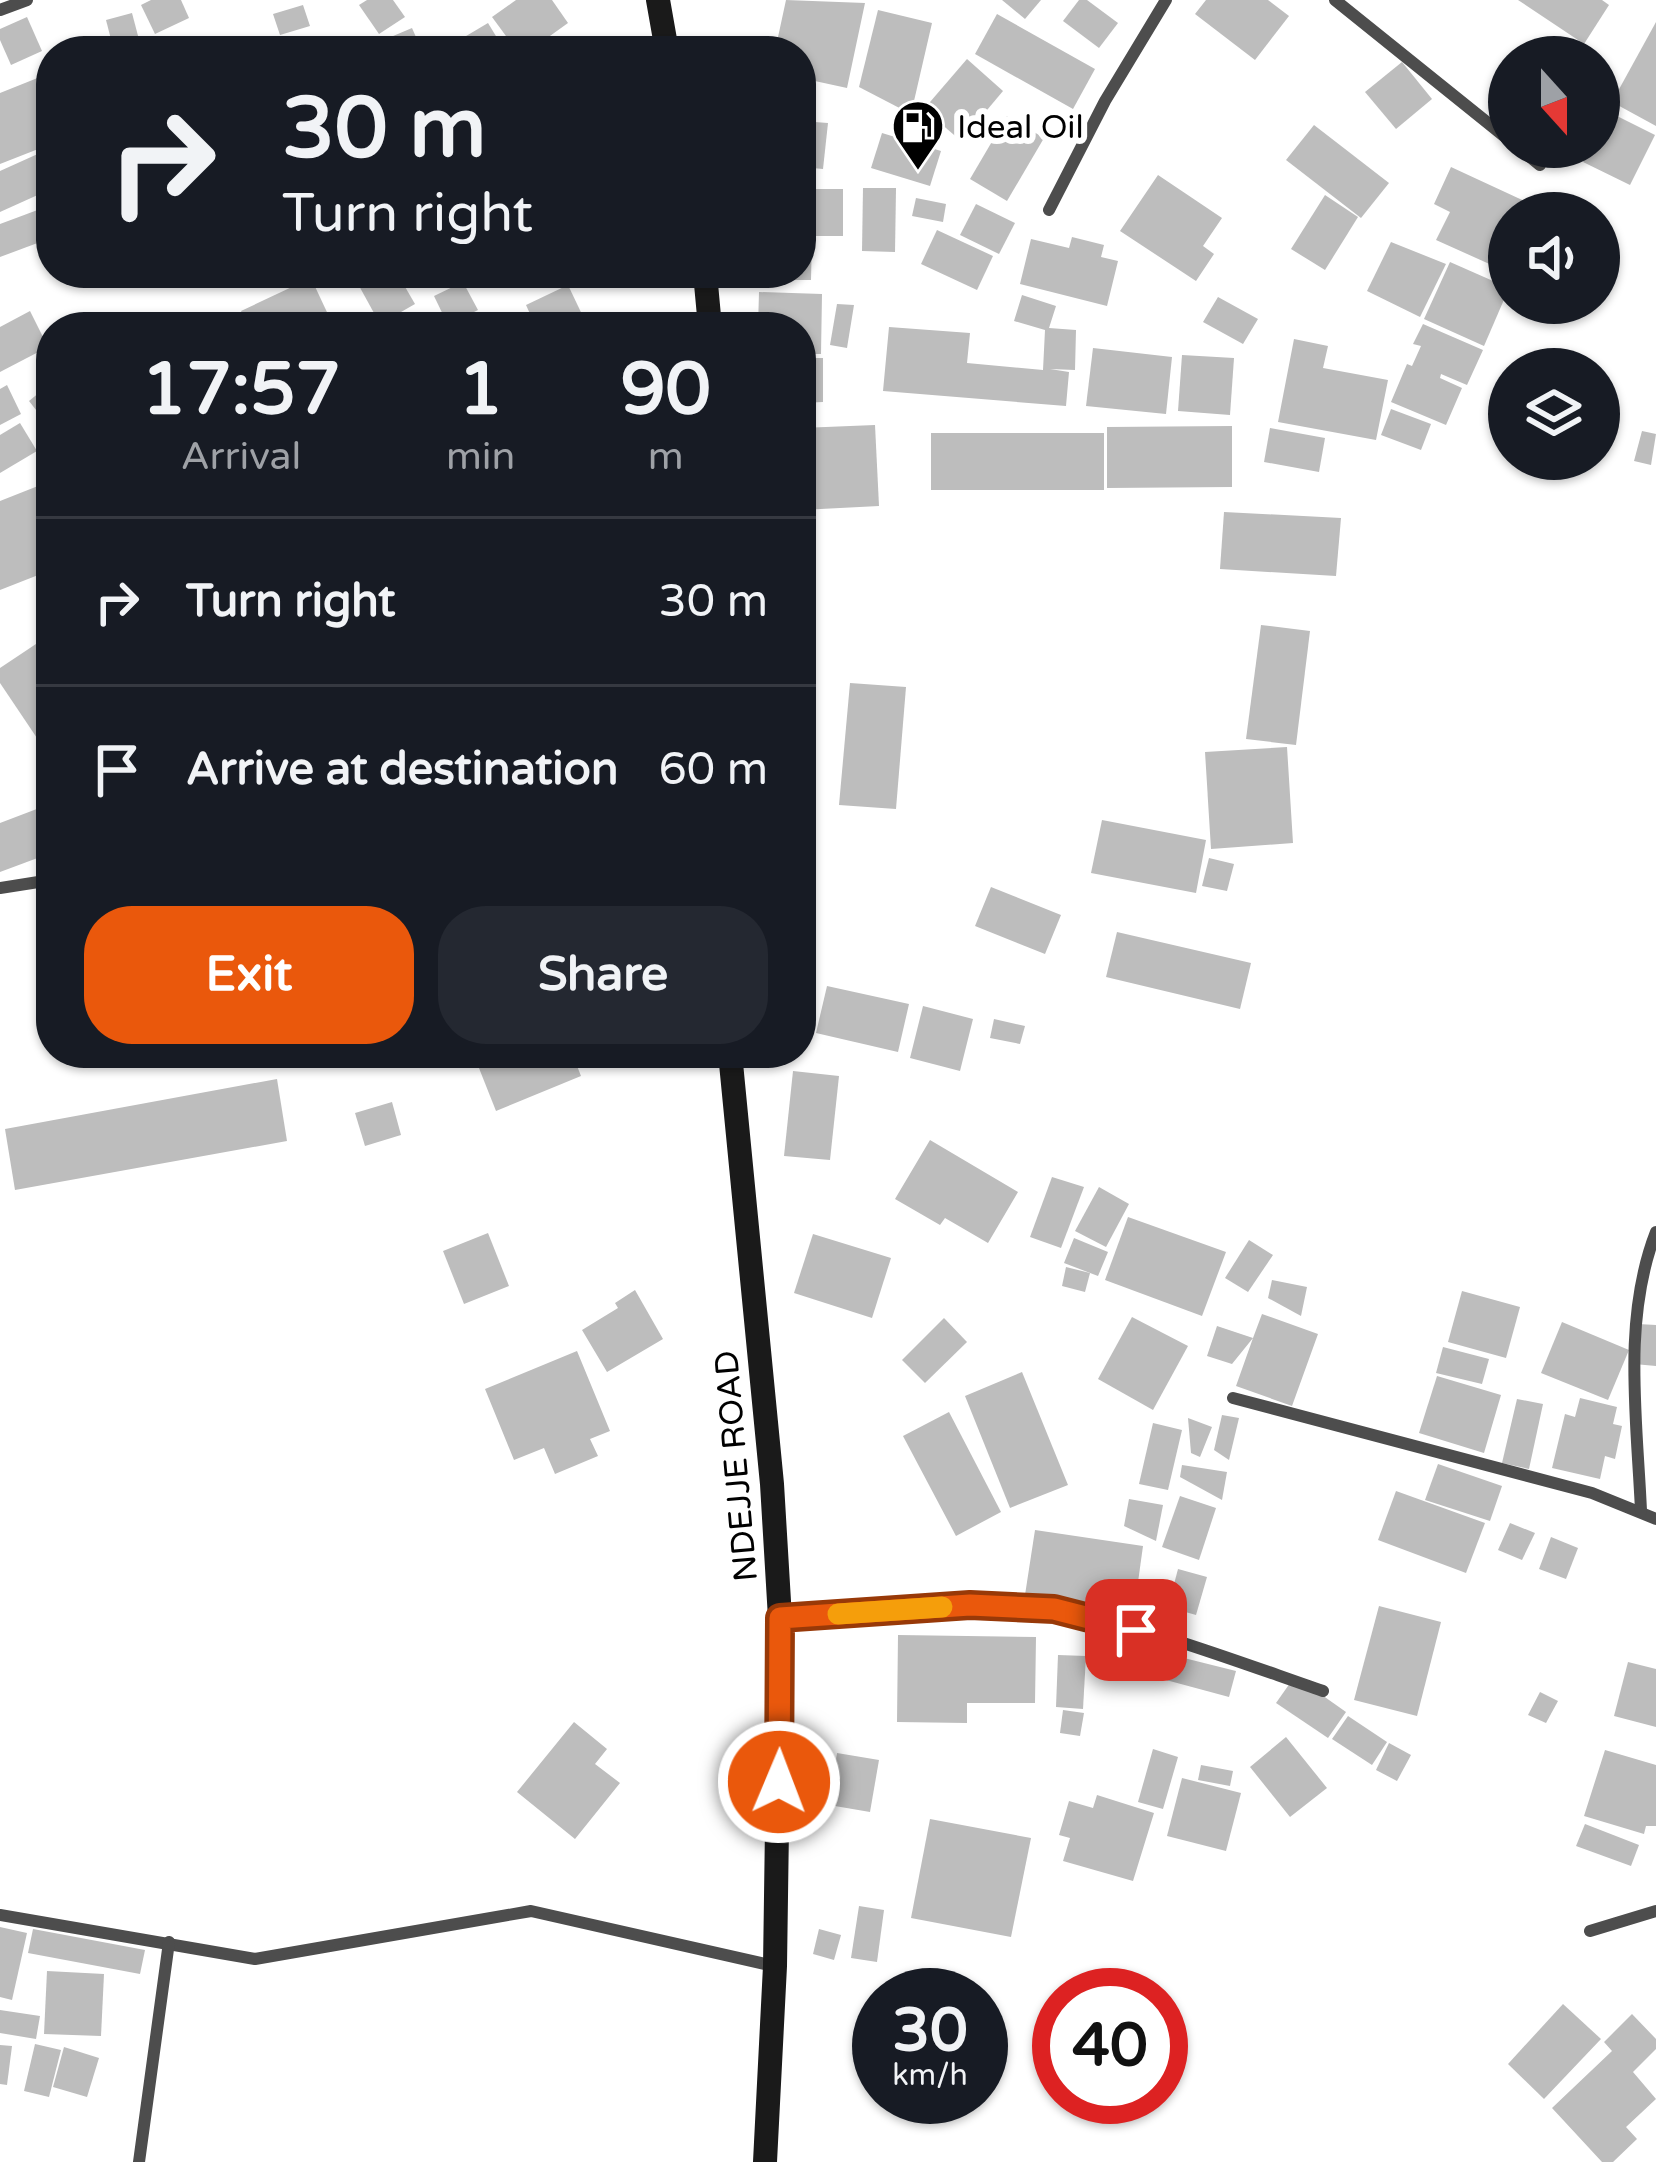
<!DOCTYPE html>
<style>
:root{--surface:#171b24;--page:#242831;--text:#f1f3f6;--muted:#9ea1a6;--line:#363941;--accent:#ea580c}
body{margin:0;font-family:"Varela Round",sans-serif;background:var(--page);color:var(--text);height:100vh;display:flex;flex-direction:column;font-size:45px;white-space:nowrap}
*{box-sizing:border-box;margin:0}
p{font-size:39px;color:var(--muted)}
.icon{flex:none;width:66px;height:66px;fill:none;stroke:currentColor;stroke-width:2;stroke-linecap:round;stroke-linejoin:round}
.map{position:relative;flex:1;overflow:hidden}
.sheet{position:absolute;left:36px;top:312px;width:780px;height:756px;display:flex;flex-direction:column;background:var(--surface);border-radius:48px;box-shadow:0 3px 9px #0004}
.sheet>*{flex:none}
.guide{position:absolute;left:36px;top:36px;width:780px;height:252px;border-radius:48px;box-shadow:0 3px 9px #0004;background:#171b24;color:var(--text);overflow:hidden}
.needle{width:78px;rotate:159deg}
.fabs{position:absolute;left:1488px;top:36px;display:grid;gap:24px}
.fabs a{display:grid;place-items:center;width:132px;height:132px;border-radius:50%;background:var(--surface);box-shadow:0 3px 9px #0004;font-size:60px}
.speed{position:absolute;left:852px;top:1968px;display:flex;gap:24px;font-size:60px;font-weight:700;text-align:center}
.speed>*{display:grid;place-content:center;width:156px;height:156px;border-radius:50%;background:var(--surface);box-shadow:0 3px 9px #0004;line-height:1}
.speed small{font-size:30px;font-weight:400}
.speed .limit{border:18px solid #d22;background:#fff;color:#111}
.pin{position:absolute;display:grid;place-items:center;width:102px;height:102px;color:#fff;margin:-51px;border-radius:24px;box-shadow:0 6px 18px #0006}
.me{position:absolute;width:132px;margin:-66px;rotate:1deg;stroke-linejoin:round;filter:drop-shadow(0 0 9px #0008)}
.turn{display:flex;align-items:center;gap:42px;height:252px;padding:0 48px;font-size:54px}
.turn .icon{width:156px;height:156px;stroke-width:2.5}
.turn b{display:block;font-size:84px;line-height:102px}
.eta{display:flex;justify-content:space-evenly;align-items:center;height:204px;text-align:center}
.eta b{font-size:72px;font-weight:700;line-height:84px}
.cta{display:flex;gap:24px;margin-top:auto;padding:24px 48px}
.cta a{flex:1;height:138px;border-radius:48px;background:var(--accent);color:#fff;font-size:48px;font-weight:700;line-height:138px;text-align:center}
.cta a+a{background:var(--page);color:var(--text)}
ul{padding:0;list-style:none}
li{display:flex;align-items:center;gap:36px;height:168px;padding:0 48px;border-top:3px solid var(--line)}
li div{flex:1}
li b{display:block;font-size:45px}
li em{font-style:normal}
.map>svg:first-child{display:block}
.building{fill:#bdbdbd}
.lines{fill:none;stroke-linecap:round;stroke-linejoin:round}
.street{stroke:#4d4d4d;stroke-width:12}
.secondary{stroke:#1a1a1a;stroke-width:24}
.route-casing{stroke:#983908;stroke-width:30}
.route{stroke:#ea580c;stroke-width:21}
.slow{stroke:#f59e0b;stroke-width:21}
.labels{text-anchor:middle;stroke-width:12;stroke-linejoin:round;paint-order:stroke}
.poi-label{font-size:33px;fill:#000;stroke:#fff;text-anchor:start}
.street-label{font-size:33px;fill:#000;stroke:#fff}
</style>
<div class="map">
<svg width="1656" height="2162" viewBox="0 0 1656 2162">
<rect width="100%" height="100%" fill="#fff"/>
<!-- building -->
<g class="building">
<polygon points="151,0 181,0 189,18 155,34 141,5"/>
<polygon points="367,0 393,0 405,17 379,34 359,5"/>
<polygon points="516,0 552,0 568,23 529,51 517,51 492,17"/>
<polygon points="786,0 865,3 847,88 801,78 801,51 775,51"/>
<polygon points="1002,0 1041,0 1025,19"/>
<polygon points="1079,0 1087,0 1118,23 1099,48 1063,21"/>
<polygon points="1206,0 1268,0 1289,16 1255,60 1195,14"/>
<polygon points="1518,0 1602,0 1609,5 1584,44"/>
<polygon points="303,5 310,26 280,35 273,14"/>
<polygon points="878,10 932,23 911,114 859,87"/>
<polygon points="132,13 142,51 114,51 106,20"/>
<polygon points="997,14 1095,69 1073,109 975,54"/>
<polygon points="27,17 42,51 11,65 0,40 0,29"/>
<polygon points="1656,22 1656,126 1612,102"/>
<polygon points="488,23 505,51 455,51 451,45"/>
<polygon points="412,28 422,51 375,51 372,45"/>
<polygon points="967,59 1003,91 961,141 924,109"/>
<polygon points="1402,62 1432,99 1396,129 1365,92"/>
<polygon points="45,75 51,91 51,144 0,164 0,93"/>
<polygon points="1609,112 1655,135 1630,185 1583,162 1591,147 1599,147 1599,131"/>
<polygon points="1007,116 1044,138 1007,201 970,179"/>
<polygon points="801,121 828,123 823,169 801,167"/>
<polygon points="1314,125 1389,183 1361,218 1286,160"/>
<polygon points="882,133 941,151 930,186 871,168"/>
<polygon points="51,148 51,189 0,212 0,171"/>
<polygon points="1451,167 1531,204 1527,213 1509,213 1509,263 1505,271 1436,240 1450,212 1434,204"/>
<polygon points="1158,175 1222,218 1203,246 1214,254 1196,281 1120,231"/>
<polygon points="863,188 896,188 895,252 862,251"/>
<polygon points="801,189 843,189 843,236 812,236 811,280 750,280 750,273 801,273"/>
<polygon points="1325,195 1358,217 1325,270 1291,249"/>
<polygon points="916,198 946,204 943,222 912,216"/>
<polygon points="976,204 1015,223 999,254 960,235"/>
<polygon points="51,205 51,238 0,257 0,224"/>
<polygon points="937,230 993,256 977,290 921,264"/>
<polygon points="1072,237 1104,245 1101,257 1118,261 1107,306 1020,284 1031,239 1069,248"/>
<polygon points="1391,242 1446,264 1420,317 1367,291"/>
<polygon points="1450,262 1509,288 1484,346 1424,319"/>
<polygon points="352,273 397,273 415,304 380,324"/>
<polygon points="311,278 333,325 248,327 241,311"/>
<polygon points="463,282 478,310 448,325 434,296"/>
<polygon points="568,285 588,327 536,327 526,305"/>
<polygon points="759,292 822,294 821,354 801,354 801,327 758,327"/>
<polygon points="1022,295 1056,306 1049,328 1076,330 1075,370 1050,369 1069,372 1066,406 883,391 889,327 970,333 967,363 1043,370 1045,330 1014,321"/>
<polygon points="1218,297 1258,319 1243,344 1203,322"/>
<polygon points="837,304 854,305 847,348 830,345"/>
<polygon points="30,311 48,347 0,372 0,327"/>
<polygon points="1423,324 1483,350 1467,385 1441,374 1440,378 1462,388 1446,425 1391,402 1407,364 1412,366 1421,346 1413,344"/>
<polygon points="1294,339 1328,346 1323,368 1388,380 1376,440 1278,422"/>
<polygon points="1093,348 1172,357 1166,414 1086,406"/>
<polygon points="1182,355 1234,358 1230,415 1178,411"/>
<polygon points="801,358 823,358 823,402 801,403"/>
<polygon points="51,383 51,429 29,401"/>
<polygon points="7,385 21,414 0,425 0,389"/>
<polygon points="1391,409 1431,424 1421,450 1381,435"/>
<polygon points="20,423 37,451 0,473 0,435"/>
<polygon points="875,425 879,506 801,510 801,428"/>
<polygon points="1232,426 1232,487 1107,488 1107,427"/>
<polygon points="1270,428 1325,438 1319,472 1264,462"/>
<polygon points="1642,431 1656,434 1651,465 1634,461"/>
<rect x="931" y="433" width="173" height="57"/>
<polygon points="38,486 51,519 51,570 0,590 0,501"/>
<polygon points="1224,512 1341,518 1336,576 1220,569"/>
<polygon points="1261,625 1310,631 1296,745 1246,739"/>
<polygon points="45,638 51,647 51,737 41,744 0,683 0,668"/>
<polygon points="850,683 906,687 896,809 839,805"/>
<polygon points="1287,747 1293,843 1211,849 1205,752"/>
<polygon points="42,807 51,830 51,853 0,872 0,823"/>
<polygon points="1102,820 1206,840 1196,893 1091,873"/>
<polygon points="1209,858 1234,864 1227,891 1202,886"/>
<polygon points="991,887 1061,915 1045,954 975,926"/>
<polygon points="1117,932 1251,963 1240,1009 1106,977"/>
<polygon points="827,986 909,1004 898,1052 816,1033"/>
<polygon points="923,1006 973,1019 960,1071 910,1058"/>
<polygon points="994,1019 1025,1026 1020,1044 990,1038"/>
<polygon points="473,1053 572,1053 581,1076 496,1111"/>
<polygon points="793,1071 839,1076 830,1160 784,1156"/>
<polygon points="277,1079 287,1141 15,1190 5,1129"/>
<polygon points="392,1102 401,1135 365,1146 355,1113"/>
<polygon points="930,1140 1018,1192 988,1243 945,1218 940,1225 895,1199"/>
<polygon points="1052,1177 1084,1187 1061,1248 1030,1237"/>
<polygon points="1099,1187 1129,1204 1106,1247 1075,1231"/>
<polygon points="1128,1217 1226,1252 1202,1316 1105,1280"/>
<polygon points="488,1233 509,1286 464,1304 443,1251"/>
<polygon points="813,1234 891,1258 872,1318 794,1293"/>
<polygon points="1074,1238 1108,1252 1098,1276 1064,1263"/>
<polygon points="1249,1240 1273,1255 1248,1292 1225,1278"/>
<polygon points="1066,1267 1090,1273 1085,1292 1062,1286"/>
<polygon points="1272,1280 1307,1287 1301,1316 1268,1298"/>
<polygon points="635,1290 663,1339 607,1372 582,1330 618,1308 615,1303"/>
<polygon points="1462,1291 1520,1307 1506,1358 1448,1342"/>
<polygon points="1262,1314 1318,1334 1292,1406 1236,1386 1253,1338 1232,1364 1207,1356 1217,1326 1253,1338"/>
<polygon points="1132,1317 1188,1346 1153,1410 1098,1379"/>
<polygon points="944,1318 967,1342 925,1383 902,1360"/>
<polygon points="1562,1322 1629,1350 1608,1400 1541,1373"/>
<polygon points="1638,1324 1656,1325 1656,1366 1634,1364"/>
<polygon points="1443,1347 1489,1359 1482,1384 1436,1373"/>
<polygon points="577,1351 610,1431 590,1439 598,1456 555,1474 544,1448 514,1460 485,1389"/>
<polygon points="1022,1372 1068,1485 1010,1508 965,1396"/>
<polygon points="1437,1376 1501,1395 1484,1453 1419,1433"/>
<polygon points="1580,1398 1617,1407 1613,1424 1622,1426 1615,1459 1605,1456 1600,1479 1552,1468 1565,1414 1575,1417"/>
<polygon points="1517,1399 1543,1404 1529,1469 1502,1463"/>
<polygon points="949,1412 1001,1512 956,1536 903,1436"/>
<polygon points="1222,1415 1239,1418 1229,1460 1214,1450"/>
<polygon points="1188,1418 1212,1427 1200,1457 1191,1453"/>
<polygon points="1153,1423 1182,1430 1168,1490 1139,1484"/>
<polygon points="1438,1464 1502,1486 1490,1521 1425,1500"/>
<polygon points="1182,1465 1227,1472 1222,1500 1180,1477"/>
<polygon points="1396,1491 1485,1523 1466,1573 1378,1540"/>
<polygon points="1180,1496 1216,1508 1199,1560 1162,1547"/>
<polygon points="1129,1499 1163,1505 1156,1541 1124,1526"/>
<polygon points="1510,1523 1535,1533 1522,1560 1498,1550"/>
<polygon points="1035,1530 1143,1546 1134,1611 1025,1595"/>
<polygon points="1551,1537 1578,1548 1566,1579 1539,1569"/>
<polygon points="1178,1569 1207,1577 1196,1615 1168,1607"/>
<polygon points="1379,1606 1441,1622 1417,1716 1354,1700"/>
<polygon points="898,1635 1036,1637 1035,1703 967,1703 967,1723 897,1722"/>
<polygon points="1058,1655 1086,1656 1083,1709 1056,1707"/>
<polygon points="1172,1655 1236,1671 1229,1697 1166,1680"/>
<polygon points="1628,1662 1656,1669 1656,1727 1614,1716"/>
<polygon points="1295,1676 1346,1712 1328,1738 1276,1703"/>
<polygon points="1540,1692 1558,1701 1546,1723 1528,1715"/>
<polygon points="1063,1710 1084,1713 1080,1736 1060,1733"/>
<polygon points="1348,1716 1387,1742 1372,1765 1332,1739"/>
<polygon points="574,1722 607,1749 595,1764 620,1783 575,1839 517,1792"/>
<polygon points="1286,1737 1327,1788 1290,1817 1250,1767"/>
<polygon points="1389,1743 1411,1755 1397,1781 1376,1770"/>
<polygon points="1153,1749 1178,1757 1163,1809 1138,1802"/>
<polygon points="1605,1750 1656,1765 1656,1826 1646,1826 1644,1834 1584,1816"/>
<polygon points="837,1753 879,1760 870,1812 829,1805"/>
<polygon points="1201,1765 1233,1771 1230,1786 1198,1780"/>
<polygon points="1182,1778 1241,1793 1226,1851 1167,1836"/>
<polygon points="1097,1795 1154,1813 1133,1881 1063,1861 1070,1838 1059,1835 1069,1801 1093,1808"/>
<polygon points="930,1819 1031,1838 1011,1937 911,1918"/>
<polygon points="1585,1824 1639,1845 1631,1866 1576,1846"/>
<polygon points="859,1906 884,1910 877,1962 851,1958"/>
<polygon points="0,1927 27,1933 12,2000 0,1997"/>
<polygon points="33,1929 145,1950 140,1974 28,1953"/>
<polygon points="819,1929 841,1935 834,1960 813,1954"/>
<polygon points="47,1971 104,1974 101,2036 44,2034"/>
<polygon points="1563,2004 1601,2039 1544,2099 1508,2064"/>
<polygon points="0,2010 40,2016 36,2039 0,2033"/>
<polygon points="1632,2014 1656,2039 1656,2049 1633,2072 1656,2099 1626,2127 1637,2139 1613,2162 1602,2162 1552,2108 1612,2051 1604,2042"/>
<polygon points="35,2044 61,2050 49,2097 24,2091"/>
<polygon points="0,2045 12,2046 7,2085 0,2084"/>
<polygon points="64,2047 99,2058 87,2097 53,2087"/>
</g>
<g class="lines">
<!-- street -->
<g class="street">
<polyline points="1335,0 1509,140"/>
<polyline points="0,10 27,0"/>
<polyline points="1518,147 1540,165"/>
<polyline points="1049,210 1105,101 1166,0"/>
<polyline points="0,888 51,880"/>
<polyline points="1233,1398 1592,1493 1656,1519"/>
<path d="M 1641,1511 C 1637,1419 1622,1319 1656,1232"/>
<path d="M 781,1618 C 867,1612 973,1593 1058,1610 C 1148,1627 1236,1661 1323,1691"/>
<polyline points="0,1915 255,1959 531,1911 774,1966"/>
<polyline points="1590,1931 1656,1911"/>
<polyline points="139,2162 169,1942"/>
</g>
<!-- secondary -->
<g class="secondary">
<polyline points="658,0 667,51"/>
<polyline points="705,273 710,327"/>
<polyline points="730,1053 772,1484 780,1618 775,1966 765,2162"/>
</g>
</g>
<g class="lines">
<!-- route casing -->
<g class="route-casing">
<polyline id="route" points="779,1782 780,1618 970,1605 1054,1609 1136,1630"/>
</g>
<!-- route -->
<use href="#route" class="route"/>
<!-- slow -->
<polyline class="slow" points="838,1614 942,1607"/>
</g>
<!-- icons -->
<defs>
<g id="fuel-pin" transform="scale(2.7)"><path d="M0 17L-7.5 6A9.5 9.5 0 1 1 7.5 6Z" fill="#000" stroke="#fff"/><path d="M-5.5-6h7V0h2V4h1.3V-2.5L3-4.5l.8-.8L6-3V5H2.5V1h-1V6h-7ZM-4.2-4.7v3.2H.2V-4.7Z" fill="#fff"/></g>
</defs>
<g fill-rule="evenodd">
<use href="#fuel-pin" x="918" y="126"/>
</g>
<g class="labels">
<!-- poi labels -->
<g class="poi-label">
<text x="957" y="138">Ideal Oil</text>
</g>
<!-- street labels -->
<g class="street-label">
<text transform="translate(735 1466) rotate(-95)" y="12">NDEJJE ROAD</text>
</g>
</g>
</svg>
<div class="fabs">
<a><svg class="needle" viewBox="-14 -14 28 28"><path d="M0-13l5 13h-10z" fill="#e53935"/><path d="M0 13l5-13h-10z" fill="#9ea1a6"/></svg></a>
<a><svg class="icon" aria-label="sound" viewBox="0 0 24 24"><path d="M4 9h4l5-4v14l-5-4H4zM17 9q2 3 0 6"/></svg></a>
<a><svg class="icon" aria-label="layers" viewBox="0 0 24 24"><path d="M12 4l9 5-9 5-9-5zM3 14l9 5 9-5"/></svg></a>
</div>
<div class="speed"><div>30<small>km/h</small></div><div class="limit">40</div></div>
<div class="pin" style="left:1136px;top:1630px;background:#d93025"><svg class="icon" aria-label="arrive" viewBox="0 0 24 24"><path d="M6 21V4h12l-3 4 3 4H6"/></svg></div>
<svg class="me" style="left:779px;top:1782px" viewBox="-20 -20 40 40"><circle r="17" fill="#ea580c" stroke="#fff" stroke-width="3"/><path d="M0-11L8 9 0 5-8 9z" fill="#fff"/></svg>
<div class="guide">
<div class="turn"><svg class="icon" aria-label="right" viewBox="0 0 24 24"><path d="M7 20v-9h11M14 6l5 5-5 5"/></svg><div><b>30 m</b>Turn right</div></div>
</div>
<section class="sheet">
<div class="eta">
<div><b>17:57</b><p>Arrival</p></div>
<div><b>1</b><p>min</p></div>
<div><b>90</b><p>m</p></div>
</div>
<ul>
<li><svg class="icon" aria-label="right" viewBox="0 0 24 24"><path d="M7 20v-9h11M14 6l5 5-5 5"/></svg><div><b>Turn right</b></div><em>30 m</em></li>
<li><svg class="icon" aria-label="arrive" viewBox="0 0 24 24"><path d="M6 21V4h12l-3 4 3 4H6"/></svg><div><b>Arrive at destination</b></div><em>60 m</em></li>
</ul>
<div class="cta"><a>Exit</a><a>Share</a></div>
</section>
</div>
